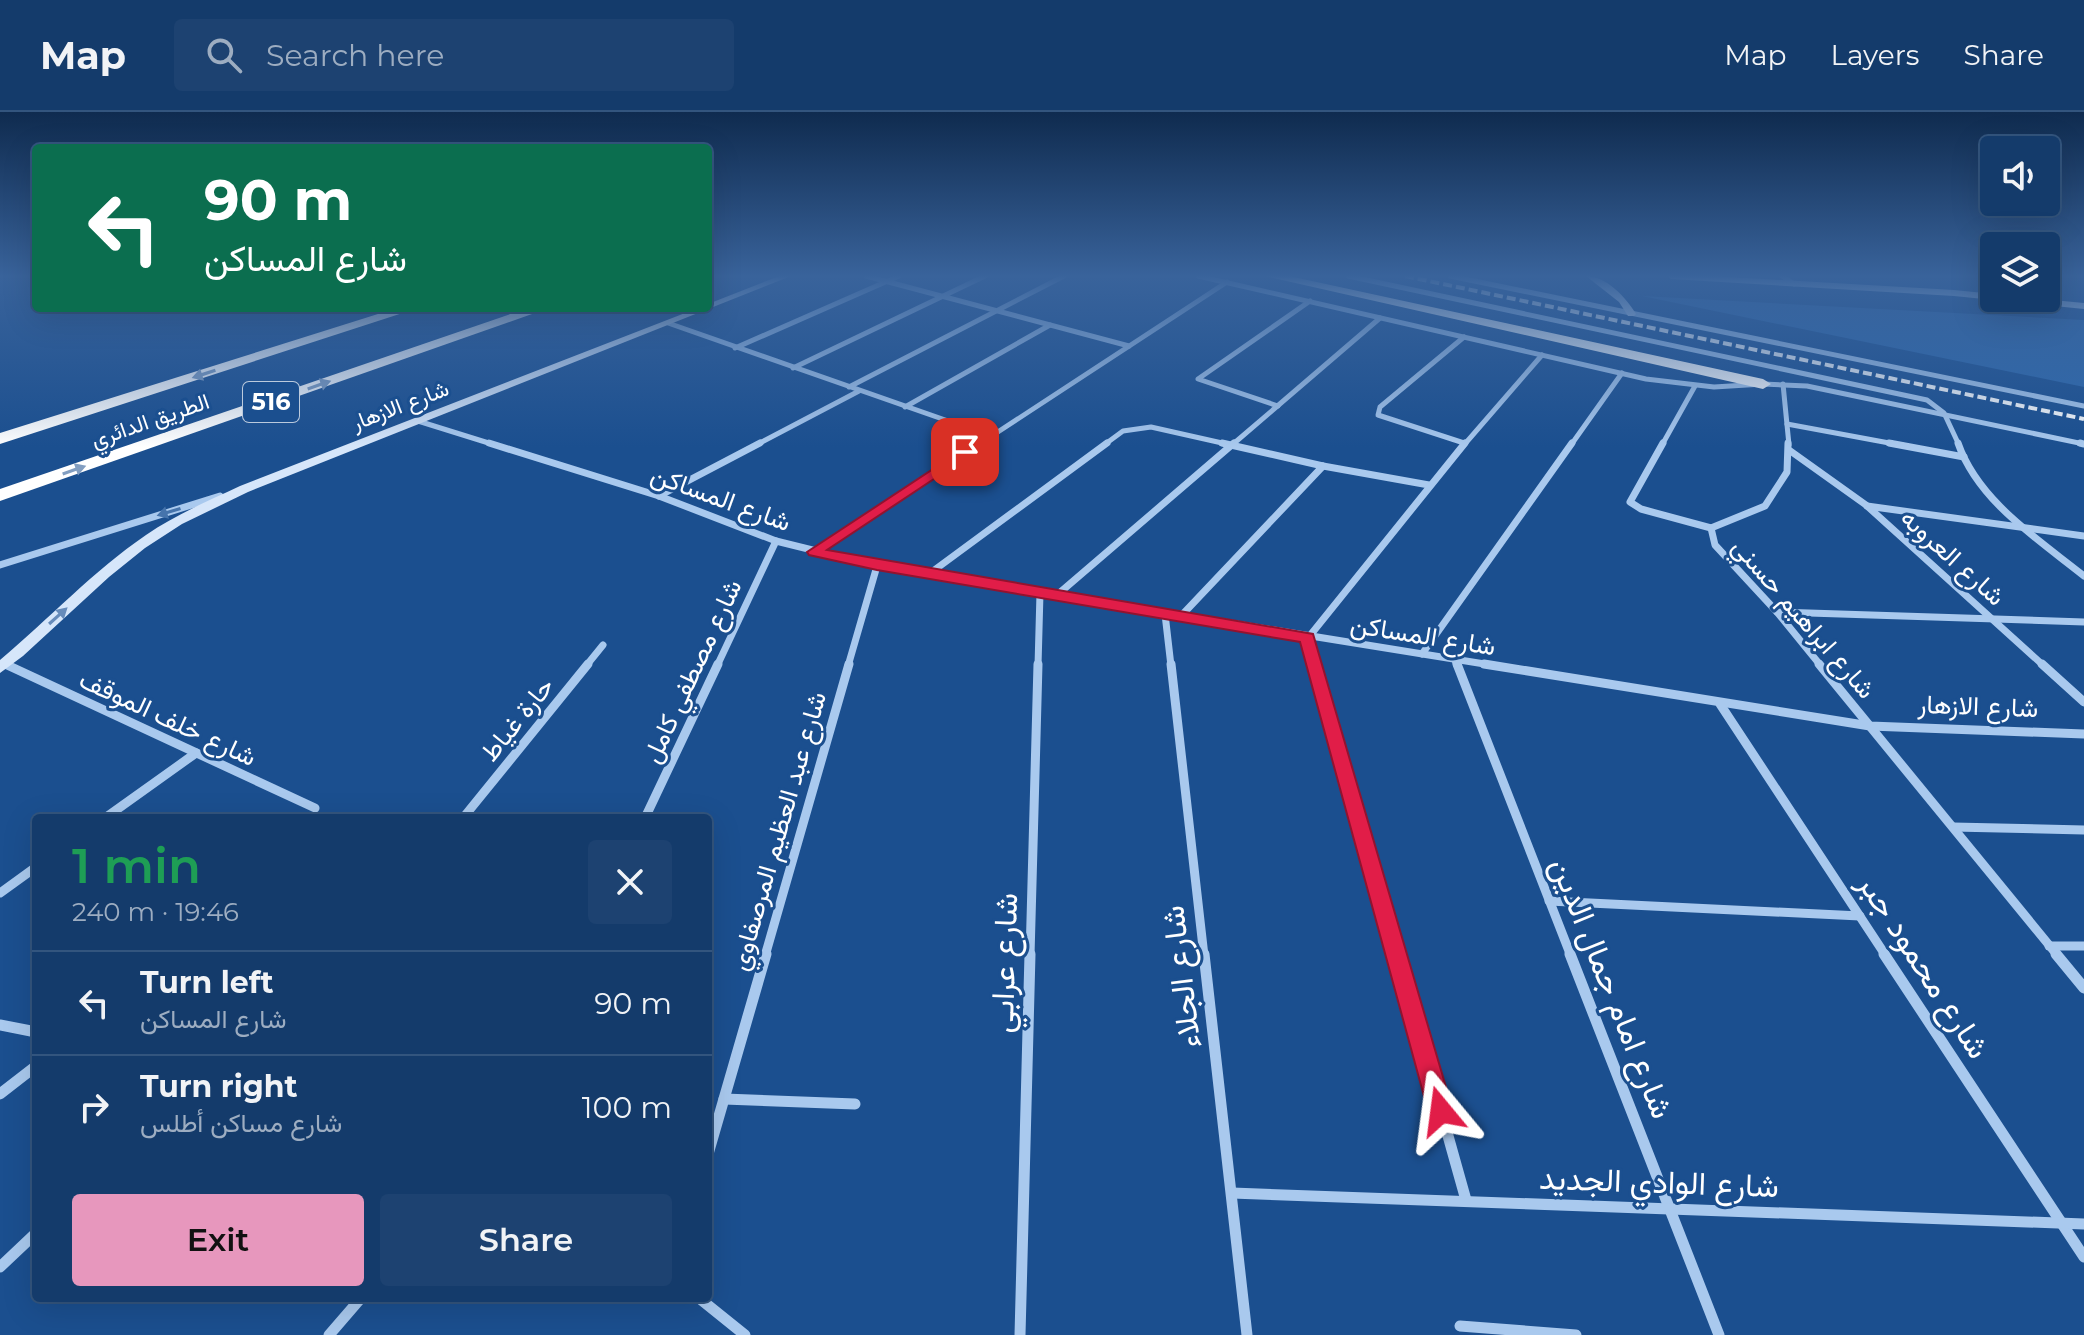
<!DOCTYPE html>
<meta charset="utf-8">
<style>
:root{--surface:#143b6b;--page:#1d4271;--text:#f1f3f6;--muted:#9dadc1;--line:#33557e;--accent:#e797bd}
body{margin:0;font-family:Montserrat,Vazirmatn,sans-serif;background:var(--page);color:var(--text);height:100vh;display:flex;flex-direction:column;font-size:30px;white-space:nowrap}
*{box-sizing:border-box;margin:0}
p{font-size:26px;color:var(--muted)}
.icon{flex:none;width:44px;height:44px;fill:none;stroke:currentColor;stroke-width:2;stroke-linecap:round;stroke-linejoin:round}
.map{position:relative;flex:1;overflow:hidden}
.side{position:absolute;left:32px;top:702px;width:680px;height:488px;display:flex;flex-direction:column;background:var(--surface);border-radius:8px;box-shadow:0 8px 32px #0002,0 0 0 2px var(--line)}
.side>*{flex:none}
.top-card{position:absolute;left:32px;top:32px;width:680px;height:168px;border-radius:8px;box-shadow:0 8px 32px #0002,0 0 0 2px var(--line);background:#0b6e4f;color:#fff;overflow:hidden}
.tools{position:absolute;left:1980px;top:24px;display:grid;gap:16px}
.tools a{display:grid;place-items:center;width:80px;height:80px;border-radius:8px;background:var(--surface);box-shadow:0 8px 32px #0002,0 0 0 2px var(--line);font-size:40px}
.pin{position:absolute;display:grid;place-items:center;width:68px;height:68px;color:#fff;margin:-34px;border-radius:16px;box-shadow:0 4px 12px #0006}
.me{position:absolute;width:88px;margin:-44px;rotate:344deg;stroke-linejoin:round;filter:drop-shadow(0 0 6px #0008)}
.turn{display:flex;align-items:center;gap:28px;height:168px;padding:0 40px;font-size:36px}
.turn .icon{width:104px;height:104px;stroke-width:2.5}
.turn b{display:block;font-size:56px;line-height:68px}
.round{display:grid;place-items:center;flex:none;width:84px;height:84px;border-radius:8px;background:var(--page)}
.headline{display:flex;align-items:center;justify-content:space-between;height:136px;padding:0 40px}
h1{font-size:48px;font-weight:600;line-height:60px;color:#1e9e55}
.button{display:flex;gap:16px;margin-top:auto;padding:16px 40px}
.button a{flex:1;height:92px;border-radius:8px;background:var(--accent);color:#111;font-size:32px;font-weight:600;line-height:92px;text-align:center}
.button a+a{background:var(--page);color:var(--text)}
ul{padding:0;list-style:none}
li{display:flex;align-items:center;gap:24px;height:104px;padding:0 40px;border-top:2px solid var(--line)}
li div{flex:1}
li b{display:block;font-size:30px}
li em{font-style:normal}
header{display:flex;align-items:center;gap:48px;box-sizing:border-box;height:112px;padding:0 40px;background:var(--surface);border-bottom:2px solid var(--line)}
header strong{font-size:38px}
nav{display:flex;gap:44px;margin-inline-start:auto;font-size:28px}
.search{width:560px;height:72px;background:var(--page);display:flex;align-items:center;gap:20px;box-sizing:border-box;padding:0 28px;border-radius:8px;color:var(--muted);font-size:30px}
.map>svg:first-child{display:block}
.green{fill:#2e69ad}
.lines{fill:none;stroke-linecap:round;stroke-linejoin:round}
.street-far3{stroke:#a9c9ee;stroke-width:5}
.street-far2{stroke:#a9c9ee;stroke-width:7}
.street-far1{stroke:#a9c9ee;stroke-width:9}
.street{stroke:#a9c9ee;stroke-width:11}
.secondary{fill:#d6e6fa;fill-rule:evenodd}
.highway{fill:#fff;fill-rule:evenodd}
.rail{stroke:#fff;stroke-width:4;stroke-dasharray:9 4;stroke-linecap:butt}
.oneway{fill:#829ec1}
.oneway2{fill:#4674ac}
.oneway3{fill:#668bba}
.route{fill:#e11d48;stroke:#92132f;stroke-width:2}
.labels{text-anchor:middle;stroke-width:6;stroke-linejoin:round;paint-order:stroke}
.far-street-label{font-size:22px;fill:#fff;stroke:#1b4f8f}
.shield{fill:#1b4f8f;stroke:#bbcadd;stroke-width:2}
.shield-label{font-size:24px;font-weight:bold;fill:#fff}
.street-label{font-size:26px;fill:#fff;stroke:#1b4f8f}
.near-street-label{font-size:32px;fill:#fff;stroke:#1b4f8f}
</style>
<header>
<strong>Map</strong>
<div class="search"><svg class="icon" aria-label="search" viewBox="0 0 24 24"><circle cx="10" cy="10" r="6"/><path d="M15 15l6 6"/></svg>Search here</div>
<nav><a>Map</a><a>Layers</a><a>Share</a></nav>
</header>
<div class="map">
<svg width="2084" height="1223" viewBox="0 0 2084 1223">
<rect width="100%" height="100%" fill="#1b4f8f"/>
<!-- green -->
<polygon class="green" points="1642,184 2084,208 2084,275"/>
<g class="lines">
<!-- street-far3 -->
<g class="street-far3">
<polyline points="866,164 1129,234"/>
<polyline points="1198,164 1646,267 1714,275 1763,272 1807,274 2084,332"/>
<polyline points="1348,164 1927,288 1944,301 1959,333"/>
<polyline points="1450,164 2084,294"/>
<polyline points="1782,164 1794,172"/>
<polyline points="668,211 991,324"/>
<polyline points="1464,225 1380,295 1378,303 1464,331"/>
<polyline points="735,236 899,164"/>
<polyline points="793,256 985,164"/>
<polyline points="1783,272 1789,333"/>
<polyline points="849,275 1064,164"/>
<polyline points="1278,294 1198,267 1310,189"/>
<polyline points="905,295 1050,213"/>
<polyline points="418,309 495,333"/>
<polyline points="1787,312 1900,333"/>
<polyline points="756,333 859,279"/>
<polyline points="978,333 1227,170"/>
<polyline points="1104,333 1123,319 1151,315 1231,333"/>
<polyline points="1232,333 1380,206"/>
<polyline points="1464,333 1542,243"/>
<polyline points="1571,333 1622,261"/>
<polyline points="1662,333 1695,274"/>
</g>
<!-- street-far2 -->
<g class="street-far2">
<polyline points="489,331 659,384 776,429 877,454 1497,554"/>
<polyline points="1222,331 1323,354 1429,373"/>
<polyline points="1663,331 1630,390 1641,397 1711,416"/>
<polyline points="1788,331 1787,360 1765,394 1711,416 1715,433 1777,500 1821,554"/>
<polyline points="1889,331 1964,345"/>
<path d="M 1958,331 C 1978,389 2038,427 2084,464"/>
<polyline points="2080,331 2084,332"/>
<polyline points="1789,338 1866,393 2044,554"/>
<polyline points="659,384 760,331"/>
<polyline points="1867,394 2084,424"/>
<polyline points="815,440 981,331"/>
<polyline points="0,453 220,384"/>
<polyline points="929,462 1107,331"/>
<polyline points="1057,483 1234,331"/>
<polyline points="1777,500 2084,510"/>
<polyline points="1165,502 1171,554"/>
<polyline points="1181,504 1323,354"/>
<polyline points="1422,542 1572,331"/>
<polyline points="1455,548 1457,554"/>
<polyline points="5,552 9,554"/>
<polyline points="586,554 603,533"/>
<polyline points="717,554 776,429"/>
<polyline points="848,554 877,454"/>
<polyline points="1038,554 1040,481"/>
<polyline points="1316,554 1308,526 1465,331"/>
</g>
<!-- street-far1 -->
<g class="street-far1">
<polyline points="5,552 315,696"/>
<polyline points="1171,552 1204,844"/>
<polyline points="1315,552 1397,844"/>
<polyline points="1457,552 1571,844"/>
<polyline points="1484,552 1870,614 2084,622"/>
<polyline points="1819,552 2058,844"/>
<polyline points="2042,552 2084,590"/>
<polyline points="1720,592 1886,844"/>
<polyline points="105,706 196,641"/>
<polyline points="463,706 588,552"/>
<polyline points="645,706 718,552"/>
<polyline points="1953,715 2084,718"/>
<polyline points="0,781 36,755"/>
<polyline points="1549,789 1860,804"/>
<polyline points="2049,834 2084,834"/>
<polyline points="765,844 849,552"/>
<polyline points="1030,844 1038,552"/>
</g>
<!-- street -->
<g class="street">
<polyline points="1204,842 1247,1223"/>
<polyline points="1397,842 1466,1088"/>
<polyline points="1570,842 1719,1223"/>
<polyline points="1884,842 2084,1145"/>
<polyline points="2056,842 2084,876"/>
<polyline points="0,913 36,920"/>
<polyline points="0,982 36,954"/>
<polyline points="724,987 855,992"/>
<polyline points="708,1042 766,842"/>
<polyline points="1232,1081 2084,1112"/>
<polyline points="0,1155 36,1121"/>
<polyline points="699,1186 745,1223"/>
<polyline points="1460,1214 1576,1223"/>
<polyline points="329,1223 361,1186"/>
<polyline points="1020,1223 1030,842"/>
</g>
<!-- secondary -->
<g class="secondary">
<path d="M 779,164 L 791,164 L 248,380 L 182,412 L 145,436 L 109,465 L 23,544 L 0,561 L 0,548 C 49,507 93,459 146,423 C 175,403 208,389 240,374 L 698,196 L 708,196 L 708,192 Z"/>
<path d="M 1586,164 C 1606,164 1626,185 1636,202 L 1634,204 L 1628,204 L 1619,190 Z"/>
<polygon points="1667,164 1713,164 1954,178 1994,182 1994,186 2031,186 2084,191 2084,197 1954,184 1671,167"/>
</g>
<!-- highway -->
<g class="highway">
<polygon points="1265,164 1289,164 1763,267 1771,272 1763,277"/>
<polygon points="397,196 418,196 0,332 0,321"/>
<polygon points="528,196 549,196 0,389 0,377"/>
</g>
<!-- rail -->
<polyline class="rail" points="1405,164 2084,307"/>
</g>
<!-- one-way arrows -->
<defs><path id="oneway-solid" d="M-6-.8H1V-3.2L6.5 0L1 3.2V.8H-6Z" transform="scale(2)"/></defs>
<g class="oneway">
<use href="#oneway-solid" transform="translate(204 262) rotate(162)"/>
<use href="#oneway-solid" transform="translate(319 273) rotate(-19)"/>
<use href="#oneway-solid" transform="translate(74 358) rotate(-19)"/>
</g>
<use class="oneway2" href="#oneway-solid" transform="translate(169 400) rotate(163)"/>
<use class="oneway3" href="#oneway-solid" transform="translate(58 504) rotate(-42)"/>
<!-- sky -->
<linearGradient id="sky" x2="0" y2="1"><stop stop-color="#0f2b4f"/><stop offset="0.49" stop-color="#39639b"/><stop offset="1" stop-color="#39639b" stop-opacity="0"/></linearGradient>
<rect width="2084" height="335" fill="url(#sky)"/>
<!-- route -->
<polygon class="route" points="965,336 972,340 970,343 827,438 1313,522 1453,999 1450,1007 1441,1011 1432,1007 1428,999 1300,530 877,458 809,443 807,440"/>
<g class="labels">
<!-- far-street labels -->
<g class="far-street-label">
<text transform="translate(400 293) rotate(-21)" y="8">شارع الازهار</text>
<text transform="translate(150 308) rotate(-19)" y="8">الطريق الدائري</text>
</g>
<!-- shield labels -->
<rect class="shield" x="243" y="270" width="56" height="40" rx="6"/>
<g class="shield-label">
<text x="271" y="298">516</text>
</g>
<!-- street labels -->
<g class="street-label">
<text transform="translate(721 386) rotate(20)" y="9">شارع المساكن</text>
<text transform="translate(1953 445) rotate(42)" y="9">شارع العروبه</text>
<text transform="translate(1804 506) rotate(49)" y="9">شارع ابراهيم حسني</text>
<text transform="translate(1423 523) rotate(9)" y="9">شارع المساكن</text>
<text transform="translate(692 559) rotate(-65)" y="9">شارع مصطفي كامل</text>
<text transform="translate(1978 594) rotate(2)" y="9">شارع الازهار</text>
<text transform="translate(168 606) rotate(25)" y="9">شارع خلف الموقف</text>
<text transform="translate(517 607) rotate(-51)" y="9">حارة غياط</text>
<text transform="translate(778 719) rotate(-74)" y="9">شارع عبد العظيم المرصفاوي</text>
</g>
<!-- near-street labels -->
<g class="near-street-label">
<text transform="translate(1004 851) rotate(-88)" y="11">شارع عرابي</text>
<text transform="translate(1924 854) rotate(57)" y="11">شارع محمود جبر</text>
<text transform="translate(1181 865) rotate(-97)" y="11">شارع الجلاء</text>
<text transform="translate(1612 876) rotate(68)" y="11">شارع امام جمال الدين</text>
<text transform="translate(1659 1070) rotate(2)" y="11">شارع الوادي الجديد</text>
</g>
</g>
</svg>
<div class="tools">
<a><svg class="icon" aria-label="sound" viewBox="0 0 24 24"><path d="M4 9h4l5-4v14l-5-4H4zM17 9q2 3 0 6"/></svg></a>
<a><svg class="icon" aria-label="layers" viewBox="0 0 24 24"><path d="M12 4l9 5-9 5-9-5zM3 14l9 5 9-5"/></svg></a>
</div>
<div class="pin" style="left:965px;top:340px;background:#d93025"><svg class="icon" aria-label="arrive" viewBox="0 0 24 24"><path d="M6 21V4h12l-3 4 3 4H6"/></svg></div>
<svg class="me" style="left:1441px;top:999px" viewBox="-20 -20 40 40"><path d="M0-17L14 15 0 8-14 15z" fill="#e11d48" stroke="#fff" stroke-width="4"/></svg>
<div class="top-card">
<div class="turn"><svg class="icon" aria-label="left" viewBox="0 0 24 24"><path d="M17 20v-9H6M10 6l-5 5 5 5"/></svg><div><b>90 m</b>شارع المساكن</div></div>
</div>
<section class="side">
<div class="headline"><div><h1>1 min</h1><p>240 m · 19:46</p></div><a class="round"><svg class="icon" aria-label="close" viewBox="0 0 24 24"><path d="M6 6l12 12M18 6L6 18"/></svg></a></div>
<ul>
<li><svg class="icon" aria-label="left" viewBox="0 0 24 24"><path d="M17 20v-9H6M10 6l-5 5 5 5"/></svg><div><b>Turn left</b><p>شارع المساكن</p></div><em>90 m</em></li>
<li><svg class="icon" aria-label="right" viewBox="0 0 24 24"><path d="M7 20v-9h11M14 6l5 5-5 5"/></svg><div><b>Turn right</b><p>شارع مساكن أطلس</p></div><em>100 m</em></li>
</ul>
<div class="button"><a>Exit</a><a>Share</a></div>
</section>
</div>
